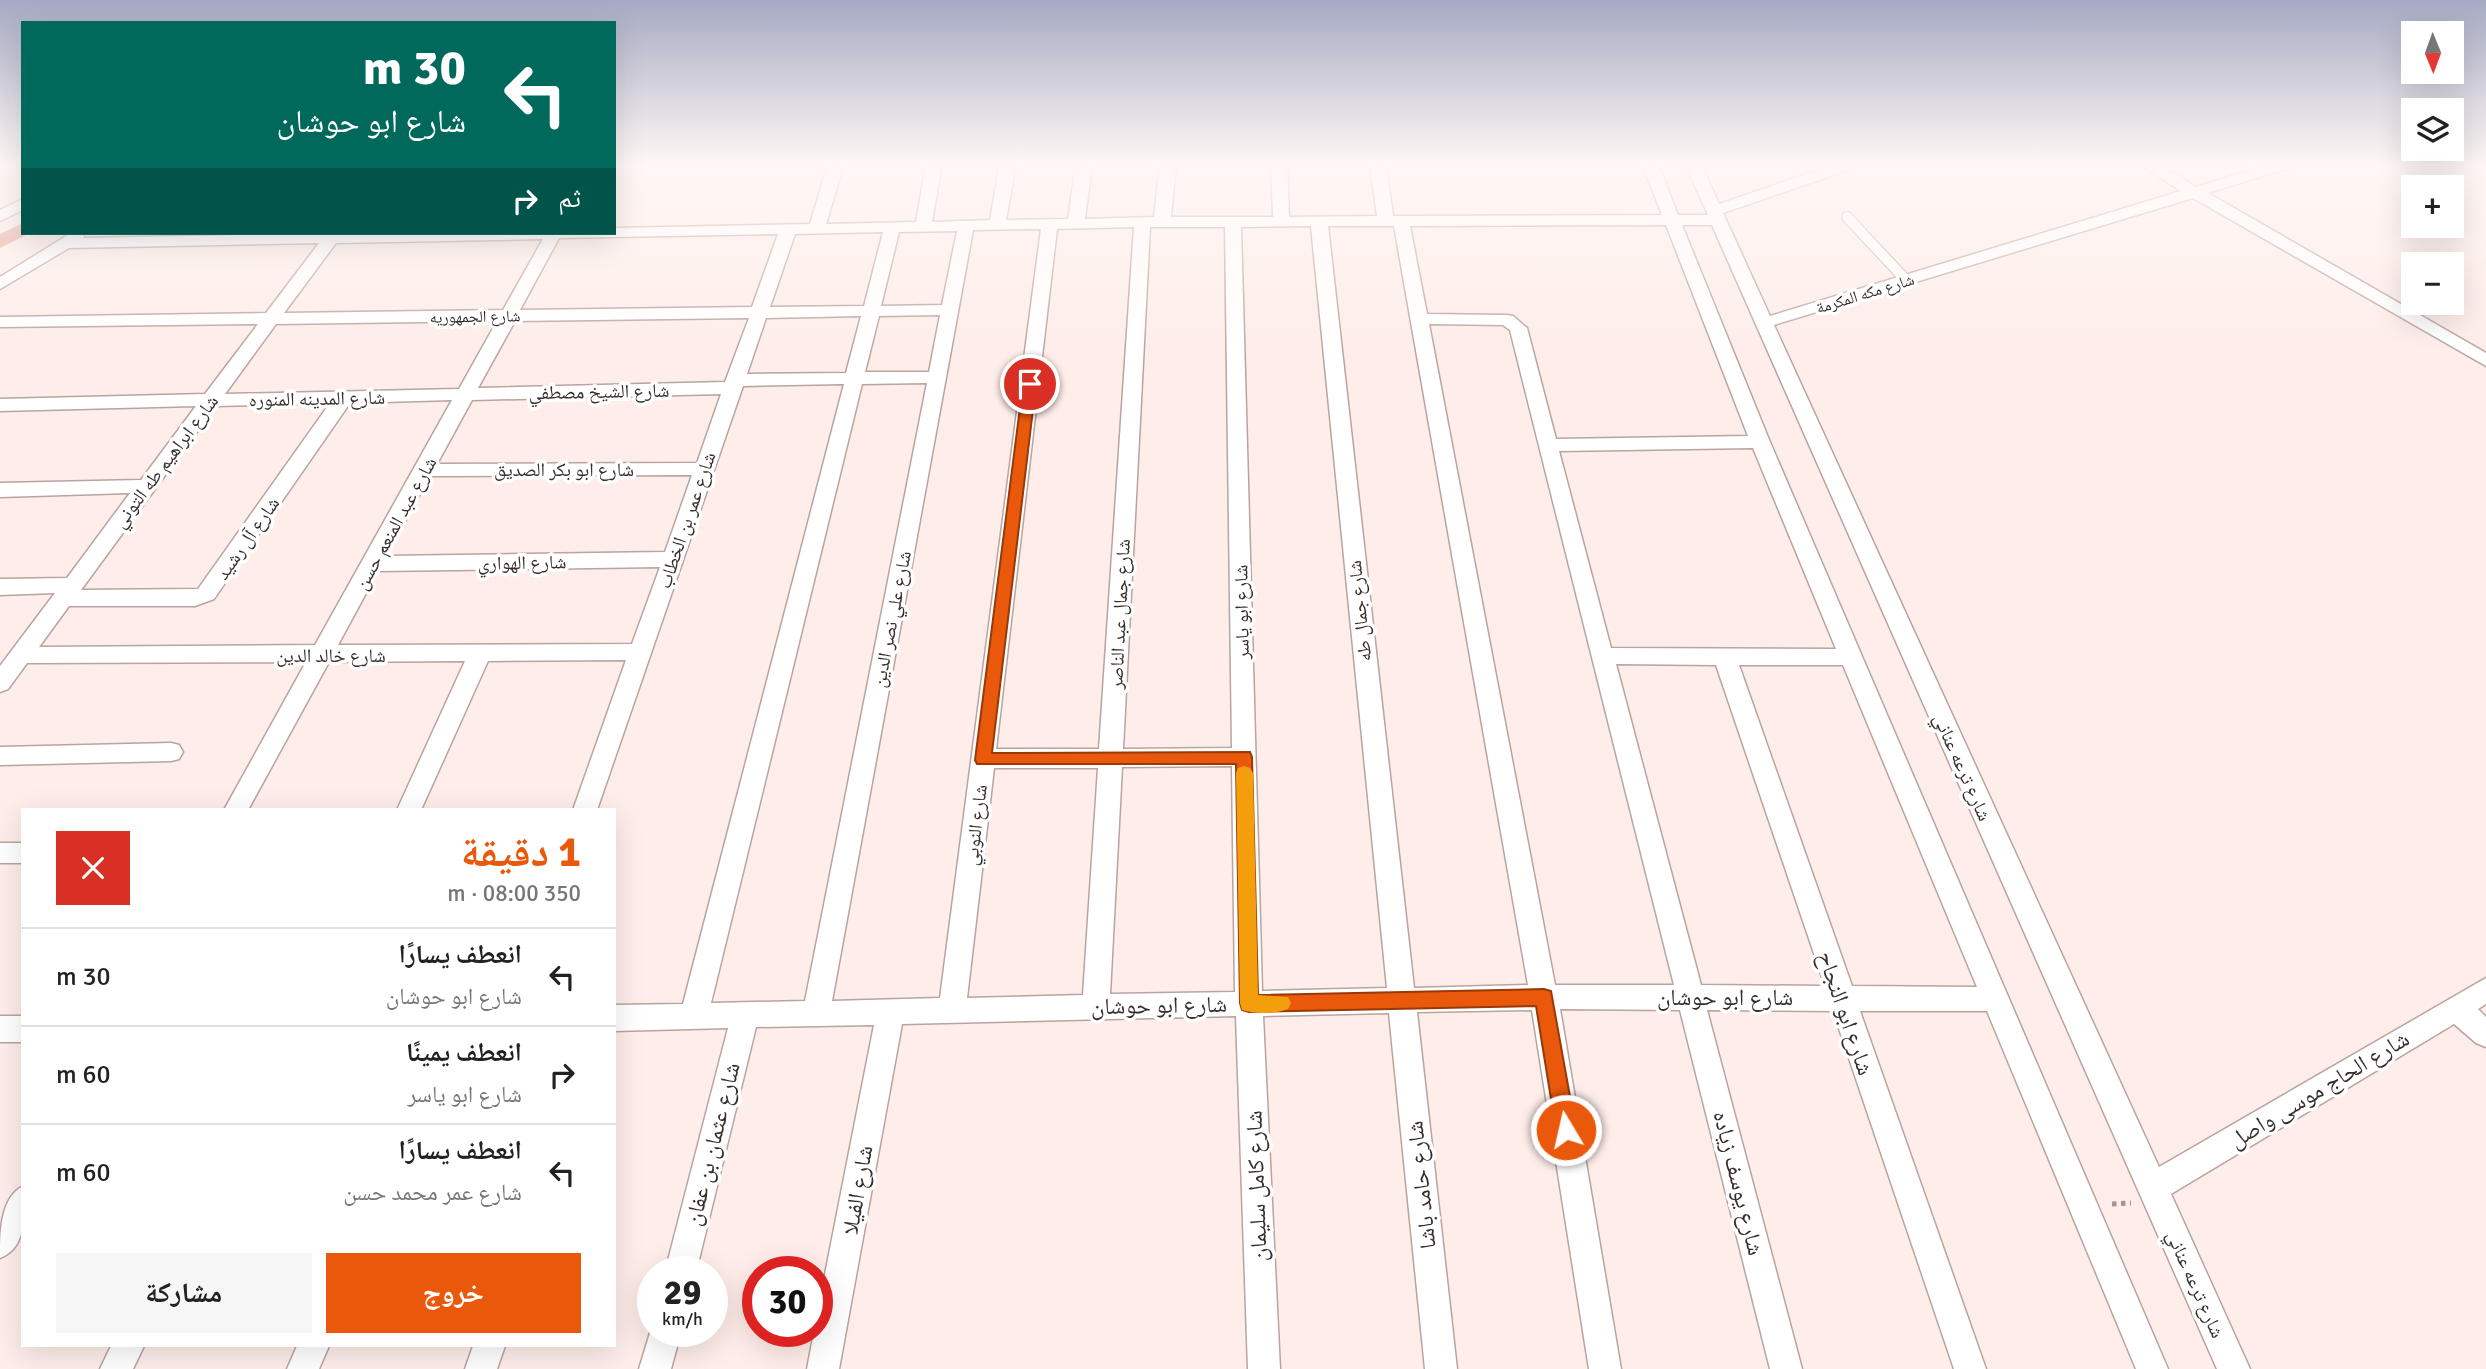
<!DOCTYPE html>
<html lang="ar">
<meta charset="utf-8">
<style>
:root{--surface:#fff;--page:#f6f6f6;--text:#222;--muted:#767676;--line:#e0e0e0;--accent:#ea580c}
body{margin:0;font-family:Signika,"Noto Naskh Arabic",sans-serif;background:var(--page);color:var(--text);direction:rtl;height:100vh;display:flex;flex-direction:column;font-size:26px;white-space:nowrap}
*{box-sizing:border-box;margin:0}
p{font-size:23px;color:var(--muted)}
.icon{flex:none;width:38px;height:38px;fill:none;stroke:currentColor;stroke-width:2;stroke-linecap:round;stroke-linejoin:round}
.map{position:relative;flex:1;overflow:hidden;direction:ltr}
.panel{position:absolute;left:21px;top:808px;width:595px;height:539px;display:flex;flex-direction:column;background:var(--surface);border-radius:0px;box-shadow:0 7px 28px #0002;direction:rtl}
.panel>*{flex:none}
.hud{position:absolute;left:21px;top:21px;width:595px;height:214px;border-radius:0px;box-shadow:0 7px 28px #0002;direction:rtl;background:#00695c;color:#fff;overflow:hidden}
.needle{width:46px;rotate:179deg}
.controls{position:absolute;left:2401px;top:21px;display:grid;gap:14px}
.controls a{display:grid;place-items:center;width:63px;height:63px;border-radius:0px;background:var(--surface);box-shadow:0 7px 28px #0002;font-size:35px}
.speed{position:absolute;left:637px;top:1256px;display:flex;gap:14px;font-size:35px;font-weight:700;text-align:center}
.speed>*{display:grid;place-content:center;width:91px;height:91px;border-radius:50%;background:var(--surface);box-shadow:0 7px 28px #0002;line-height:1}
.speed small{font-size:18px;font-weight:400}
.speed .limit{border:10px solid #d22;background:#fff;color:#111}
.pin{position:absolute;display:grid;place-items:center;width:60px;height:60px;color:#fff;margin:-30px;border:4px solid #fff;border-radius:50%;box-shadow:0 2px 7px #0007}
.me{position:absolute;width:77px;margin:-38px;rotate:351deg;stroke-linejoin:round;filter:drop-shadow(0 0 5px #0008)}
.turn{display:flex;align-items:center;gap:24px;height:147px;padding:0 35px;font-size:32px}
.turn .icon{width:91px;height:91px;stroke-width:2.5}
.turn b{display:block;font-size:49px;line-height:60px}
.then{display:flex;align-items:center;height:66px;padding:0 35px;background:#0003;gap:14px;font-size:26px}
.round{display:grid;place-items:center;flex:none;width:74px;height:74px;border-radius:0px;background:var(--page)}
.overview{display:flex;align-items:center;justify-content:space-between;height:119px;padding:0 35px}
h1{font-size:42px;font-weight:700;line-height:52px;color:var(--accent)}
.button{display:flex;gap:14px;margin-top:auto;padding:14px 35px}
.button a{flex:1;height:80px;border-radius:0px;background:var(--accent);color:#fff;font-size:28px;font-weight:700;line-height:80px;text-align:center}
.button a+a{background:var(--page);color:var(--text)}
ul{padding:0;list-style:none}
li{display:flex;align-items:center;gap:21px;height:98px;padding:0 35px;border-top:2px solid var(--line)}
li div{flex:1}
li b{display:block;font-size:26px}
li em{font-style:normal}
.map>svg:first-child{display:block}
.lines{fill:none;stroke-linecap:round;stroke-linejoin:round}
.canal{fill:#e09c8c;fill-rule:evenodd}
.lane-casing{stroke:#b8a4a0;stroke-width:12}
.street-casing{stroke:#b8a4a0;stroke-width:3}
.path{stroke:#a29592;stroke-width:5;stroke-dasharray:4.5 4.5;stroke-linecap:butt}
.lane{stroke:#fff;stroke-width:10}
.street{fill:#fff;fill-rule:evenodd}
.route{fill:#ea580c;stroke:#983908;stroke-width:2}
.slow{fill:#f59e0b}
.labels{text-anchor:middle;stroke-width:7;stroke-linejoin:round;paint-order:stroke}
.far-street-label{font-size:16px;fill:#362e2c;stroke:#fff}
.street-label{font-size:19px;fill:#362e2c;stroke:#fff}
.near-street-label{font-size:23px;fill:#362e2c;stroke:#fff}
</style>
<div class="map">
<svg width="2486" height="1369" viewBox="0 0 2486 1369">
<rect width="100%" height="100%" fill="#feede9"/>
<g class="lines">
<!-- canal -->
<polygon class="canal" points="23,223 23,233 30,233 0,248 0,234"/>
<!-- lane casing -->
<g class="lane-casing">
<polyline id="lane" points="1847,217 1906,280"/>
</g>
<!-- street casing -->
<g class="street-casing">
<g id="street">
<path d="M 828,164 L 844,164 L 826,224 L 916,222 L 926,164 L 942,164 L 932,222 L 990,220 L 1000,164 L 1016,164 L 1006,220 L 1068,219 L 1076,164 L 1092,164 L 1085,219 L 1154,217 L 1160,164 L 1176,164 L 1171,217 L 1273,217 L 1271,164 L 1287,164 L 1289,217 L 1377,216 L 1370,164 L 1386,164 L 1393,216 L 1662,215 L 1642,164 L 1658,164 L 1678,215 L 1708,215 L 1685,164 L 1701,164 L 1719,204 L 1836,164 L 1859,164 L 1857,167 L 1723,213 L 1770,316 L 2181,191 L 2139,164 L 2158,164 L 2196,187 L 2270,164 L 2294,164 L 2292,167 L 2208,193 L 2486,353 L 2486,366 L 2193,198 L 1774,325 L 2159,1167 L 2486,978 L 2486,1004 L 2478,1009 L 2486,1017 L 2486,1047 L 2476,1043 L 2454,1024 L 2171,1194 L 2250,1369 L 2217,1369 L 1712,225 L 1682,225 L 1770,442 L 2168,1369 L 2136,1369 L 1987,1011 L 1860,1011 L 1986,1369 L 1954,1369 L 1833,1011 L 1707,1010 L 1802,1369 L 1770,1369 L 1680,1010 L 1560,1009 L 1621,1369 L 1589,1369 L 1532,1010 L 1417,1012 L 1457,1369 L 1425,1369 L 1389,1013 L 1263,1016 L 1280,1369 L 1248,1369 L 1236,1016 L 902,1024 L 839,1369 L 807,1369 L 814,1332 L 817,1332 L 817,1315 L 874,1025 L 756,1027 L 696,1272 L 665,1272 L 728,1028 L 614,1031 L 614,1005 L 683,1004 L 844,384 L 743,386 L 597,810 L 573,810 L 626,660 L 488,661 L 421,810 L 397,810 L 465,661 L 329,662 L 248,810 L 224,810 L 306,662 L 27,663 L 8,689 L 0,692 L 0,666 L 55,593 L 0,595 L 0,579 L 67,578 L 130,493 L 0,497 L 0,483 L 141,480 L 196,406 L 0,411 L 0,399 L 205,394 L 258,324 L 0,327 L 0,317 L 266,313 L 319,243 L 69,248 L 0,289 L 0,277 L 71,233 L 83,233 L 84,238 L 344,233 L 614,233 L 614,228 L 810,224 ZM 1666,225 L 1748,436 L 1556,439 L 1527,328 L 1513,316 L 1507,315 L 1427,314 L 1410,226 ZM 1311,226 L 1387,988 L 1262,991 L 1241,227 ZM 1328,226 L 1394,226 L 1528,985 L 1414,988 ZM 1134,227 L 1099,749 L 996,749 L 1057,229 ZM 1150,227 L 1225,227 L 1232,748 L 1123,749 ZM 1041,229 L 940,998 L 832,1001 L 973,230 ZM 957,231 L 942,305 L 881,306 L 899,232 ZM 883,232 L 864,306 L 770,307 L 795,234 ZM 778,234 L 752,307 L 520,310 L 559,238 ZM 543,239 L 503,310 L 284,313 L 336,243 ZM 940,315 L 929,372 L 865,372 L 879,316 ZM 861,316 L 846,373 L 747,374 L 766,318 ZM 749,318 L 725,382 L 478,388 L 515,321 ZM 497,321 L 459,389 L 225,394 L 276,324 ZM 1429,324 L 1503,325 L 1510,330 L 1674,985 L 1555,985 ZM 927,383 L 805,1001 L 711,1003 L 862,384 ZM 721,394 L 697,463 L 437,464 L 472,400 ZM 452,400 L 315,645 L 39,647 L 69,606 L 195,606 L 214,599 L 350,403 ZM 330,403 L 198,589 L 81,590 L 216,406 ZM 1753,448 L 1836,649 L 1611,648 L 1559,451 ZM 692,475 L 665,552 L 386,556 L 430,476 ZM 660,567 L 632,644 L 338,645 L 378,571 ZM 1616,664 L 1716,665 L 1825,986 L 1701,985 ZM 1739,665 L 1843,665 L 1977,987 L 1852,986 ZM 1232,766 L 1235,992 L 1110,994 L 1122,767 ZM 994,768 L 1098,768 L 1083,995 L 967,998 Z"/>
<polygon points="23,199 23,210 0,221 0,210"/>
<polygon points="171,743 179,745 183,752 179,759 171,761 0,765 0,747"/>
<rect x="0" y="843" width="23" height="20"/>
<rect x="0" y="1016" width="23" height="26"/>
<path d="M 23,1186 C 23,1212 29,1247 0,1258 C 0,1233 0,1198 23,1186 Z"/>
<polygon points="653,1323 653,1332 681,1332 671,1369 639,1369"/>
<polygon points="111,1346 144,1346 133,1369 100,1369"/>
<polygon points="297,1346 329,1346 319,1369 287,1369"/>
<polygon points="473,1346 505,1346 497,1369 465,1369"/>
</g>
</g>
<!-- path -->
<polyline class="path" points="2112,1204 2131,1203"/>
<!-- lane -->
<use href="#lane" class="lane"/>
<!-- street -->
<use href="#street" class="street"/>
</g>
<!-- sky -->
<linearGradient id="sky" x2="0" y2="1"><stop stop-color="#a5aac3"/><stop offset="0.46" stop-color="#fff7f5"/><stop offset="1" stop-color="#fff7f5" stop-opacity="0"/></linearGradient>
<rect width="2486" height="356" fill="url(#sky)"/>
<!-- route -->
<polygon class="route" points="1030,380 1036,384 992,753 1250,752 1252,757 1258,995 1544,989 1551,991 1576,1130 1573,1137 1566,1140 1559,1137 1556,1130 1536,1006 1249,1012 1242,1010 1240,1003 1236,764 977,764 975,760 1023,384"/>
<!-- slow -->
<path class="slow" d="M 1244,766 L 1250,768 L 1253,773 L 1258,995 L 1288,997 L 1291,1003 L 1288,1009 C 1276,1014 1255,1014 1242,1010 L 1240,1003 L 1236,773 L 1238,768 Z"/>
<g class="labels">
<!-- far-street labels -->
<g class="far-street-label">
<text transform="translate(1865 293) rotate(-17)" y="6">شارع مكه المكرمة</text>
<text transform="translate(475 316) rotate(-1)" y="6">شارع الجمهوريه</text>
</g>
<!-- street labels -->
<g class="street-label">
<text transform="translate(599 391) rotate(-1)" y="7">شارع الشيخ مصطفي</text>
<text transform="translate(317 398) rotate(-1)" y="7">شارع المدينه المنوره</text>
<text transform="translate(165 461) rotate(-53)" y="7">شارع ابراهيم طه التوني</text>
<text x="564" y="476">شارع ابو بكر الصديق</text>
<text transform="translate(686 520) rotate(-71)" y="7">شارع عمر بن الخطاب</text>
<text transform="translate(395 523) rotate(-61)" y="7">شارع عبد المنعم حسن</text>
<text transform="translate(247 538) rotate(-55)" y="7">شارع آل رشيد</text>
<text transform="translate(522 562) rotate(-1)" y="7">شارع الهواري</text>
<text transform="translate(1359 611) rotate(-96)" y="7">شارع جمال طه</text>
<text transform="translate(1241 612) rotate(-91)" y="7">شارع ابو ياسر</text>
<text transform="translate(1119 614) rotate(-87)" y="7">شارع جمال عبد الناصر</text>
<text transform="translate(891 619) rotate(-79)" y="7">شارع علي نصر الدين</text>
<text x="331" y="662">شارع خالد الدين</text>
<text transform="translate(1963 767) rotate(66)" y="7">شارع ترعه عناني</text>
<text transform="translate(975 825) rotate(-83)" y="7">شارع النوبي</text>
<text transform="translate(2196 1284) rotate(66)" y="7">شارع ترعه عناني</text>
</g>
<!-- near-street labels -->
<g class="near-street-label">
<text x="1725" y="1005">شارع ابو حوشان</text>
<text transform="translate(1159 1005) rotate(-1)" y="8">شارع ابو حوشان</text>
<text transform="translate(1846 1013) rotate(71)" y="8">شارع ابو النجاح</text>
<text transform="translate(2319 1089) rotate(-31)" y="8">شارع الحاج موسى واصل</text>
<text transform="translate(712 1144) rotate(-76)" y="8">شارع عثمان بن عفان</text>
<text transform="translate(1739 1183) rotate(76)" y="8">شارع يوسف زياده</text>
<text transform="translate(1421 1185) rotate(-96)" y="8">شارع حامد باشا</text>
<text transform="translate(1256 1186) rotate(-92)" y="8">شارع كامل سليمان</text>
<text transform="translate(857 1190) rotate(-80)" y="8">شارع الفيلا</text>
</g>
</g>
</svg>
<div class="controls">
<a><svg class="needle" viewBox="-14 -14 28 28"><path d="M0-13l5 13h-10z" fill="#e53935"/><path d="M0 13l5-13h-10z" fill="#767676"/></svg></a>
<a><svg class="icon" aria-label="layers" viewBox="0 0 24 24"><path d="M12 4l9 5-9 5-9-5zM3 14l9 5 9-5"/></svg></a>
<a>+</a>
<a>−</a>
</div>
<div class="speed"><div>29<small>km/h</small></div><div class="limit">30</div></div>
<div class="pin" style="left:1030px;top:384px;background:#d93025"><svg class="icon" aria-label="arrive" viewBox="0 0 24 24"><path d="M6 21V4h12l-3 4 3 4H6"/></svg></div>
<svg class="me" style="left:1566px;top:1130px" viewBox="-20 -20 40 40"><circle r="17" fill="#ea580c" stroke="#fff" stroke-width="3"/><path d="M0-11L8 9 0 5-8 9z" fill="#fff"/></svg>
<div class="hud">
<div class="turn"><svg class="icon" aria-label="left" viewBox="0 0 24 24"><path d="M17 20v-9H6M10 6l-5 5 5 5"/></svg><div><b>30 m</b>شارع ابو حوشان</div></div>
<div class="then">ثم<svg class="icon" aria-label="right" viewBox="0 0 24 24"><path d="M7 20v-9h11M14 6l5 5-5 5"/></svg></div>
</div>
<section class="panel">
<div class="overview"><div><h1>1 دقيقة</h1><p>350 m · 08:00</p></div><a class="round" style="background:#d93025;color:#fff"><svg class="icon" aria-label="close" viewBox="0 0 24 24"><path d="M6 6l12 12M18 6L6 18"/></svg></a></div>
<ul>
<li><svg class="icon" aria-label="left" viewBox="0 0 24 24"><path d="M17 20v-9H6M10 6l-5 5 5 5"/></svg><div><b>انعطف يسارًا</b><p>شارع ابو حوشان</p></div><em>30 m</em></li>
<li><svg class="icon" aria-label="right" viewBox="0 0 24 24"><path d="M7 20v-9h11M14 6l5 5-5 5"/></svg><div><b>انعطف يمينًا</b><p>شارع ابو ياسر</p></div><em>60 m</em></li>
<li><svg class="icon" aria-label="left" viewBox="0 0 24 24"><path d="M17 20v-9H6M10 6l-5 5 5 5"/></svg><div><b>انعطف يسارًا</b><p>شارع عمر محمد حسن</p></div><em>60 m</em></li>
</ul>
<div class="button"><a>خروج</a><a>مشاركة</a></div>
</section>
</div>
